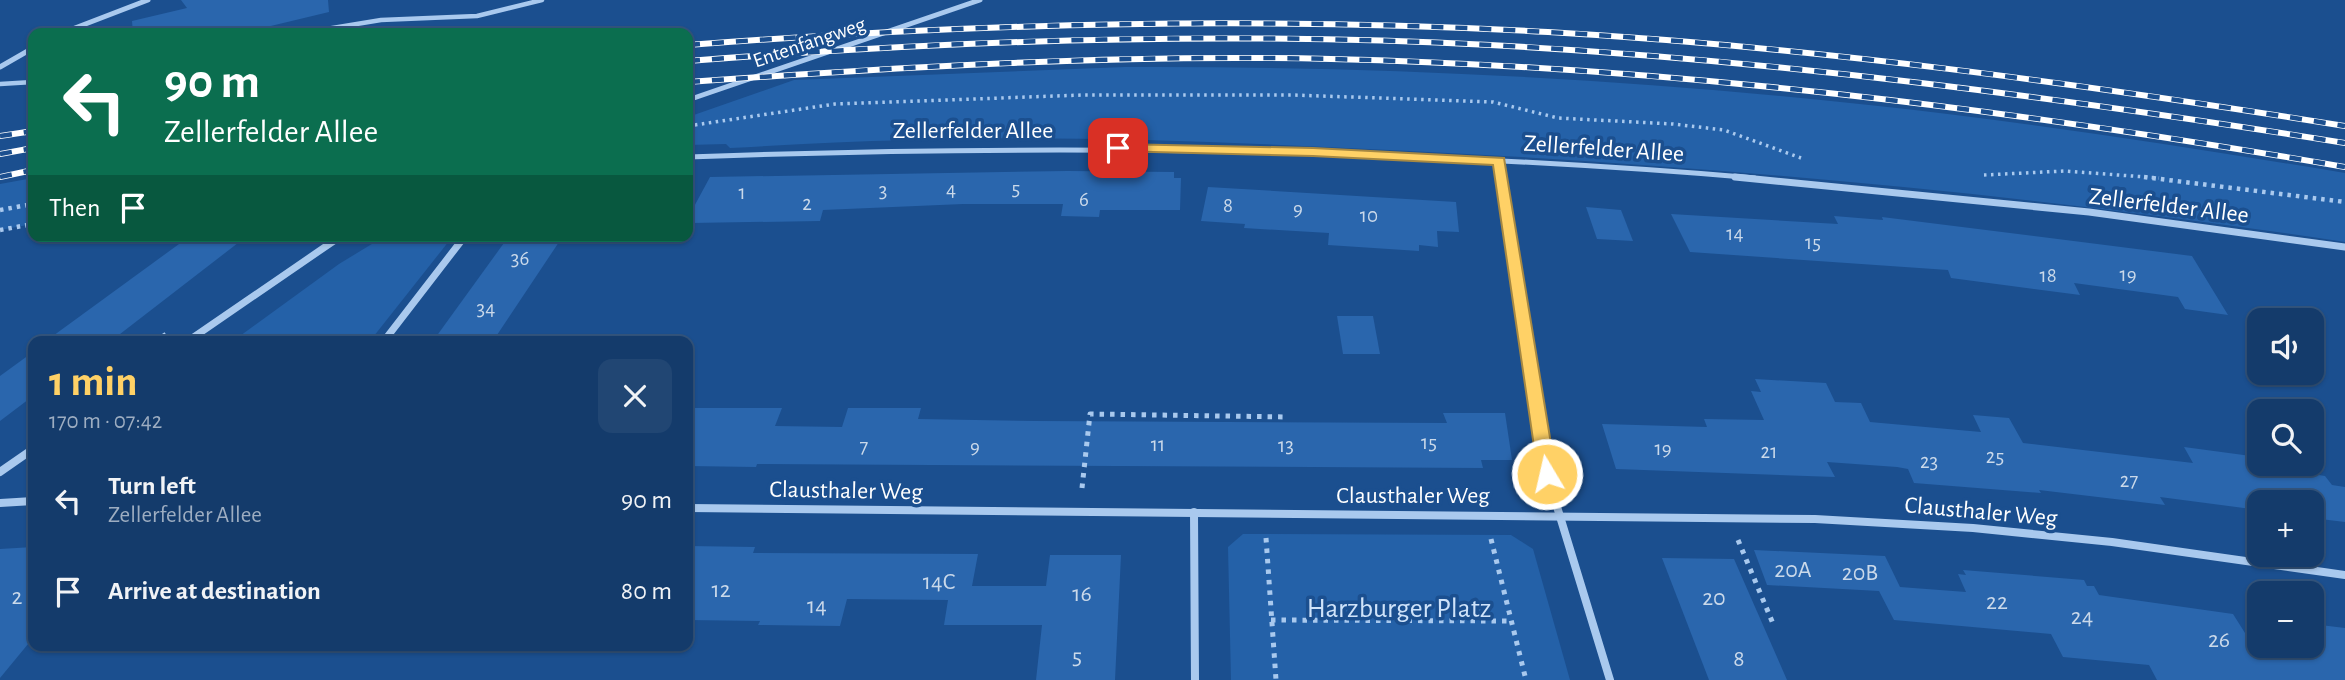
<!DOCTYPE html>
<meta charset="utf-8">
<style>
:root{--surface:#143b6b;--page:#214673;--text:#f1f3f6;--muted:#9dadc1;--line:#33557e;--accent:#ffd166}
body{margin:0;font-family:"Alegreya Sans",sans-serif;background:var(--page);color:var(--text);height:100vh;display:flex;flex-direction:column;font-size:26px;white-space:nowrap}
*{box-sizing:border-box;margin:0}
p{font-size:23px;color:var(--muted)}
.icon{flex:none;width:38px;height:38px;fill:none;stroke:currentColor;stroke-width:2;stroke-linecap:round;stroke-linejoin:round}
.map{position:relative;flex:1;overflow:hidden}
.drawer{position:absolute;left:28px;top:336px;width:665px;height:315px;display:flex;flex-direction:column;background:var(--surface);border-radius:14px;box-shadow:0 2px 5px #0004,0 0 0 2px var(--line)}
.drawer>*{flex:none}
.top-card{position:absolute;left:28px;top:28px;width:665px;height:214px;border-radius:14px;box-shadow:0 2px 5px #0004,0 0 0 2px var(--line);background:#0b6e4f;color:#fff;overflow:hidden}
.fabs{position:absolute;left:2247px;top:308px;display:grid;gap:14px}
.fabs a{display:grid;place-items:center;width:77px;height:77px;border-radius:14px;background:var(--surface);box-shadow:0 2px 5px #0004,0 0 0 2px var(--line);font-size:35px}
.pin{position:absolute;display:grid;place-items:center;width:60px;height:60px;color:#fff;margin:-30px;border-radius:14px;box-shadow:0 4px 10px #0006}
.me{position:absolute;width:77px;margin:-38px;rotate:351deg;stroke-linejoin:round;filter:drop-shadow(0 0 5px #0008)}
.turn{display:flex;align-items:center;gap:24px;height:147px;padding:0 21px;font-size:32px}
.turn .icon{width:91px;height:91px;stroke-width:2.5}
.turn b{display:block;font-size:49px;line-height:60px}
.then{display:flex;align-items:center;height:66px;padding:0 21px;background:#0003;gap:14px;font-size:26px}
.round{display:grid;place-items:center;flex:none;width:74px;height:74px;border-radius:14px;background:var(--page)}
.overview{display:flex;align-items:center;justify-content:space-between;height:119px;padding:0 21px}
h1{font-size:42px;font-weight:600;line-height:52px;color:var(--accent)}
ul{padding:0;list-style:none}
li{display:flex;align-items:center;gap:21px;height:91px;padding:0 21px}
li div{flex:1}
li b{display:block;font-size:26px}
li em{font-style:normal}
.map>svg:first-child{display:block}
.green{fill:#2461a8}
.building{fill:#2a66ad}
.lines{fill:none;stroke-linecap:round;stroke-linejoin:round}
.path-far2{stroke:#a9c9ee;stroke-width:3.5;stroke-dasharray:2.5 4.5;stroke-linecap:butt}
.path-far1{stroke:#a9c9ee;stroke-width:4.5;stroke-dasharray:3.5 5;stroke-linecap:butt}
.path{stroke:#a9c9ee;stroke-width:5;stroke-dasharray:4.5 6;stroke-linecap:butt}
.lane{stroke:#a9c9ee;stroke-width:4.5}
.street-far2{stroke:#a9c9ee;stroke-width:5}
.street-far1{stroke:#a9c9ee;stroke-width:7}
.street{stroke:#a9c9ee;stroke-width:8}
.rail-casing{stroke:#fff;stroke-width:6}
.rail{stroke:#1b4f8f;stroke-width:4.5;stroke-dasharray:12;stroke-linecap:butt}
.route{fill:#ffd166;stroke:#a68842;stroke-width:2}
.labels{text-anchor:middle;stroke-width:7;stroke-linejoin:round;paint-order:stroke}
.far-street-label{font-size:21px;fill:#fff;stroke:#1b4f8f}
.number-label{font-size:21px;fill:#cad9ea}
.street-label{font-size:24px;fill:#fff;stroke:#1b4f8f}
.near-number-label{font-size:24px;fill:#cad9ea}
.near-park-label{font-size:28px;fill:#cfe3fa;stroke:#1b4f8f}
</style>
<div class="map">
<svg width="2345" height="680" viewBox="0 0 2345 680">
<rect width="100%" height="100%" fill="#1b4f8f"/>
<!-- green -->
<g class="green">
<path d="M 1125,67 C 1374,66 1622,78 1869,105 C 2029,122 2187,147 2345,173 L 2345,242 C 2028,194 1709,165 1389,150 C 1231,142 1067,135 909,140 C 849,141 789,145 730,148 L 726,144 L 688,145 L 688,117 L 794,80 Z"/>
<polygon points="33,178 33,224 0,230 0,184"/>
<polygon points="385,236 453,236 370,341 233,341 339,264"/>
<polygon points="1243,534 1511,535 1533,549 1570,680 1231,680 1228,547"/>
</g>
<!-- building -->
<g class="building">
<polygon points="181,0 328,0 329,12 241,33 133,33 132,21 187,8"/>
<polygon points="1067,171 1174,172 1174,178 1181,178 1180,210 1100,210 1099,217 1061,216 1063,204 963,204 823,210 820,221 690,223 694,214 690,214 710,177"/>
<polygon points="1208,187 1456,202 1459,232 1437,231 1438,247 1419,245 1419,251 1328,245 1329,233 1244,228 1245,224 1201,221"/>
<polygon points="1586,207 1621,210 1633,241 1597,239"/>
<polygon points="1671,214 1838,224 1834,216 1883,220 1882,217 2192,256 2228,315 2185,309 2178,297 2074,283 2080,295 1951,278 1948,270 1690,252"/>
<polygon points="190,236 247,236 111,341 46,341"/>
<polygon points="509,236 563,236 493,341 433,341"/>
<polygon points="1337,316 1373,316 1380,354 1343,354"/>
<polygon points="33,352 33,396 0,421 0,376"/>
<polygon points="1755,379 1826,383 1835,402 1861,403 1870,422 1981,432 1973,415 2009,418 2023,443 2193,463 2184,447 2251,456 2256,465 2325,476 2332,485 2345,487 2345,522 2312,518 2312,502 2259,502 2259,510 2160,497 2165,505 2039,490 2041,493 1914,483 1908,469 1897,467 1827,462 1835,477 1616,469 1602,424 1707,427 1704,419 1764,420 1751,391 1761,392"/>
<polygon points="688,408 782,408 775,426 842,427 848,408 921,408 918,419 1037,421 1447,423 1443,413 1505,413 1512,460 1481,460 1483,468 757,464 756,467 688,466"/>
<polygon points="688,546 755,547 753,553 978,554 972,586 1046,586 1050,555 1121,555 1115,680 1036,680 1042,625 944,625 948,600 847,599 840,626 758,625 760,621 688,620"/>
<polygon points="33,547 33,638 0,678 0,549"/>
<polygon points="1754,550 1885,556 1900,587 1966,592 1958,574 1966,575 1963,570 2084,580 2087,586 2094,586 2099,595 2233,614 2245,633 2258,635 2259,646 2312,646 2312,624 2345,628 2345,680 2157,680 2149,665 2063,657 2051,634 1894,620 1879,591 1767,585"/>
<polygon points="1662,558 1734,559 1787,680 1709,680"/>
</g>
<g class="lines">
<!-- path-far2 -->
<g class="path-far2">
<polyline points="688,126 835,104 1083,95 1293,95 1493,102 1558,118 1673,124 1724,130 1801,158"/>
<polyline points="1984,175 2064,171 2159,178"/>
</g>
<!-- path-far1 -->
<g class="path-far1">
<polyline points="2144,177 2345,202"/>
<polyline points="0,210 33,204"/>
<polyline points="0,230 33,224"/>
<polyline points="156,341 166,334"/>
</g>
<!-- path -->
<g class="path">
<polyline points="1082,488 1090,414 1288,417"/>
<polyline points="1266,538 1276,680"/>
<polyline points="1491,539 1526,680"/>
<polyline points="1738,540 1774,626"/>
<polyline points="1271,620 1511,621"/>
</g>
<!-- lane -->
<g class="lane">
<polyline points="302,33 381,20 477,16 542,0"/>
<polyline points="0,84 33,82"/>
</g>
<!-- street-far2 -->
<g class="street-far2">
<polyline points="62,33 148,0"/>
<polyline points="0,67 33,48"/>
<polyline points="688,100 980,0"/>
<path d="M 688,157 C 1045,144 1400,148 1755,178"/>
<polyline points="1499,161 1502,178"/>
</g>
<!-- street-far1 -->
<g class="street-far1">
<polyline points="1501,177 1536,401"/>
<polyline points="1735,177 2089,212 2345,247"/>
<polyline points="188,341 341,236"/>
<polyline points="384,341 465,236"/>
</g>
<!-- street -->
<g class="street">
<polyline points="1536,399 1547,474 1610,680"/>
<polyline points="0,472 33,449"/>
<polyline points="0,503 33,501"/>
<polyline points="688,508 1815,519 1973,528 2112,542 2345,575"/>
<polyline points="1194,512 1195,680"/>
</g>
<!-- rail casing -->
<g class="rail-casing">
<g id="rail">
<path d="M 688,45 C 975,23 1261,16 1548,32 C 1816,47 2081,84 2345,126"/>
<path d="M 688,61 C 955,40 1222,31 1490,45 C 1777,60 2062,98 2345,143"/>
<path d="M 688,82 C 902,67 1117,54 1331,59 C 1672,67 2009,109 2345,167"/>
<polyline points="0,136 33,131"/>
<polyline points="0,154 33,148"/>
<polyline points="0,177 33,170"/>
</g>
</g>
<!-- rail -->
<use href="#rail" class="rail"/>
</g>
<!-- route -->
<polygon class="route" points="1118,144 1313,148 1504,158 1556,474 1553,478 1540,478 1538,474 1493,165 1313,156 1114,151 1112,148"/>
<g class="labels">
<!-- far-street labels -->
<g class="far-street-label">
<text transform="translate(809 42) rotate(-19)" y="7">Entenfangweg</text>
</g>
<!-- number labels -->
<g class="number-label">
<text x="1016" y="195">5</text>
<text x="951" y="196">4</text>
<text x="883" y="197">3</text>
<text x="742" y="199">1</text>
<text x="1084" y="206">6</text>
<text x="807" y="210">2</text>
<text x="1228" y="212">8</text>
<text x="1298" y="215">9</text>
<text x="1369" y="222">10</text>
<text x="1735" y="240">14</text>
<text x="1813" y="249">15</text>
<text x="520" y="265">36</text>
<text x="2128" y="281">19</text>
<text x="2048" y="282">18</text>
<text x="486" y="315">34</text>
<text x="1429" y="449">15</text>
<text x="1158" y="451">11</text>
<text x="1286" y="452">13</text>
<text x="864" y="453">7</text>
<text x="975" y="453">9</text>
<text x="1663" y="455">19</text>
<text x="1769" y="458">21</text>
<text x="1995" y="463">25</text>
<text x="1929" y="468">23</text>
<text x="2129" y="487">27</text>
</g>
<!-- street labels -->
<g class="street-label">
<text x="973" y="138">Zellerfelder Allee</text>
<text transform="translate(1604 148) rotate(4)" y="8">Zellerfelder Allee</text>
<text transform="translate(2169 205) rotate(7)" y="8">Zellerfelder Allee</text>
<text transform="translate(846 490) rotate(1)" y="8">Clausthaler Weg</text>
<text x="1413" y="503">Clausthaler Weg</text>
<text transform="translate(1981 511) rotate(5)" y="8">Clausthaler Weg</text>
</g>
<!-- near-number labels -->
<g class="near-number-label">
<text x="1793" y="577">20A</text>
<text x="1860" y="580">20B</text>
<text x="939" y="589">14C</text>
<text x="721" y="597">12</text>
<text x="1082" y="601">16</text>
<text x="17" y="604">2</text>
<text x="1714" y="605">20</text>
<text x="1997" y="609">22</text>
<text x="817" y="613">14</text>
<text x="2082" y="624">24</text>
<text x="2219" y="647">26</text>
<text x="1077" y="664">5</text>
<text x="1739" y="666">8</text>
</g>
<!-- near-park labels -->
<g class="near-park-label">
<text x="1399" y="617">Harzburger Platz</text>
</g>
</g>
</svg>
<div class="fabs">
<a><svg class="icon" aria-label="sound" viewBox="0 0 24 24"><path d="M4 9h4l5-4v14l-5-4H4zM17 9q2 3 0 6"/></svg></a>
<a><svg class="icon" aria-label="search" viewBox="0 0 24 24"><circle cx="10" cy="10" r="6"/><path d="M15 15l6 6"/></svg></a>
<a>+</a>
<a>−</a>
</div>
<div class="pin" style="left:1118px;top:148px;background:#d93025"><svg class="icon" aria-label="arrive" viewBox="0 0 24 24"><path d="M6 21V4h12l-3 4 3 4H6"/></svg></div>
<svg class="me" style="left:1547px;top:474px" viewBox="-20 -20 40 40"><circle r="17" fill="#ffd166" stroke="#fff" stroke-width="3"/><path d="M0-11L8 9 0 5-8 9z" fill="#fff"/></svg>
<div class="top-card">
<div class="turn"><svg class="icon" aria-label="left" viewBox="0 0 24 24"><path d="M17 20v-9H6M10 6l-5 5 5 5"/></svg><div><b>90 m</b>Zellerfelder Allee</div></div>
<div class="then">Then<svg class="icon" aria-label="arrive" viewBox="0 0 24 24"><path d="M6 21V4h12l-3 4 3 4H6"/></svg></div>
</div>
<section class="drawer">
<div class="overview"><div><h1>1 min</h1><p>170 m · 07:42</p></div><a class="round"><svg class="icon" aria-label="close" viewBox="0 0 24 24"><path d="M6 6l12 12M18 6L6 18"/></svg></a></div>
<ul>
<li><svg class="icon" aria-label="left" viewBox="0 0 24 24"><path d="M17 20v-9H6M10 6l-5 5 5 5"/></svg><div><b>Turn left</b><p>Zellerfelder Allee</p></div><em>90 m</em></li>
<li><svg class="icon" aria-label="arrive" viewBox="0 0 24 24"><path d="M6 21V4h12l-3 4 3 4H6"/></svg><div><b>Arrive at destination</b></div><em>80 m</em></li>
</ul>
</section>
</div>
